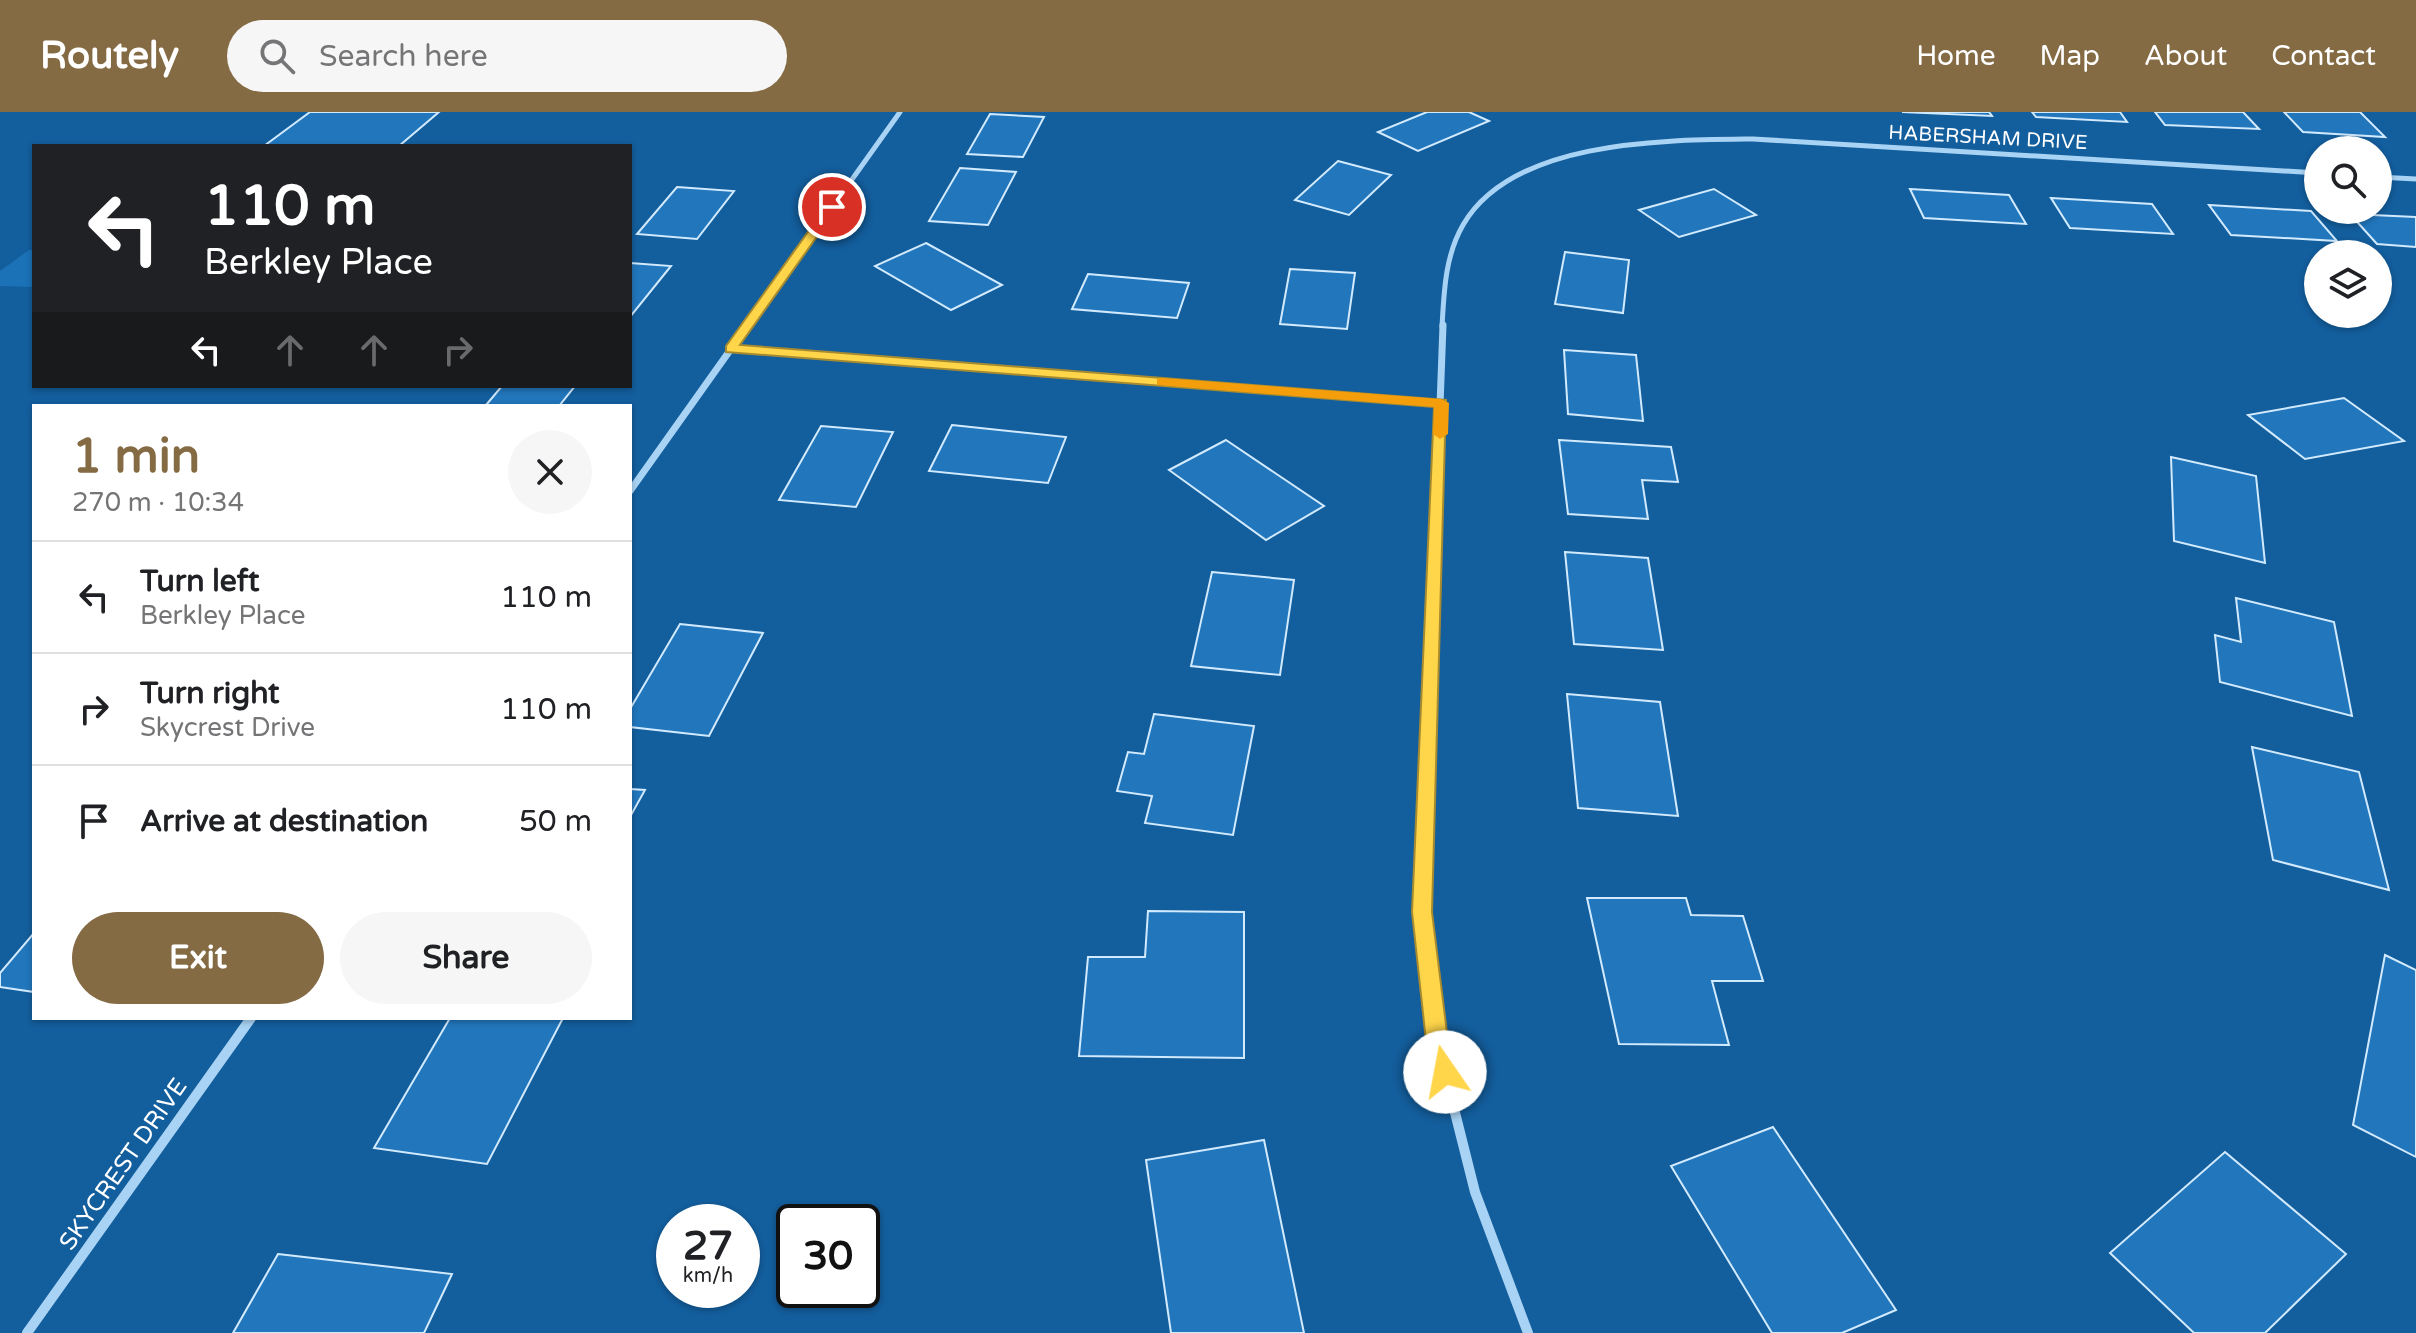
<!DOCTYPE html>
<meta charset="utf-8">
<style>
:root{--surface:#fff;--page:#f6f6f6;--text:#202124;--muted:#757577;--line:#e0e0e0;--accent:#846b44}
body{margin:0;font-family:"Varela Round",sans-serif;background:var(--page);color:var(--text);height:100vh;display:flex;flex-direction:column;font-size:30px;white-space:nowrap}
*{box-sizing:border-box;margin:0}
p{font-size:26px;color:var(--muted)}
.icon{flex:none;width:44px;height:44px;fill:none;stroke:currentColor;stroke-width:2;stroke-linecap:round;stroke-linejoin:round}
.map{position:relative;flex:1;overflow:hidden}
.drawer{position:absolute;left:32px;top:292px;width:600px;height:616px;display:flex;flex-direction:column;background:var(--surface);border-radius:0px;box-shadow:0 2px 6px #0004}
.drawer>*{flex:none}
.top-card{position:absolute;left:32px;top:32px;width:600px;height:244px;border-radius:0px;box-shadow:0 2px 6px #0004;background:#202124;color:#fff;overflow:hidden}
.controls{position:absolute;left:2304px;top:24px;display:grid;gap:16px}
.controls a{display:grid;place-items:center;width:88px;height:88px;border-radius:50%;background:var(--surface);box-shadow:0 2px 6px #0004;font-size:40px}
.speed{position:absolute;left:656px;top:1092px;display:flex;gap:16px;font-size:40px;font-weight:700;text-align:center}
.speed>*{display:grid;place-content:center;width:104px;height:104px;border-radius:50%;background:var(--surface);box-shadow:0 2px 6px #0004;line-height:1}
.speed small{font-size:20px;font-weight:400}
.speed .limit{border:4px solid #111;border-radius:12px;background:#fff;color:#111}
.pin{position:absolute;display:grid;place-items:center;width:68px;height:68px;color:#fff;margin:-34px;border:4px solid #fff;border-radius:50%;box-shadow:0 2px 8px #0007}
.me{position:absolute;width:88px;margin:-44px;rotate:348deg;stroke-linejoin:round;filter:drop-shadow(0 0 6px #0008)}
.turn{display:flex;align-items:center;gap:28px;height:168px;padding:0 40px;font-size:36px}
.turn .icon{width:104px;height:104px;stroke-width:2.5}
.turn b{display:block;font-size:56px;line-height:68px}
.lanes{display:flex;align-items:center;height:76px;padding:0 40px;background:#0003;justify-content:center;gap:40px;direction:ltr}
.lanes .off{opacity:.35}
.round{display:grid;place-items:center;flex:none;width:84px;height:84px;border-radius:42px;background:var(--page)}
.headline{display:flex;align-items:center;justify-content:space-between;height:136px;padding:0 40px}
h1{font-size:48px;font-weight:800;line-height:60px;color:var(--accent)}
.cta{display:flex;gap:16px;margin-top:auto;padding:16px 40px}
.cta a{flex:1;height:92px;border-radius:48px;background:var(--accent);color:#fff;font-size:32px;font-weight:800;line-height:92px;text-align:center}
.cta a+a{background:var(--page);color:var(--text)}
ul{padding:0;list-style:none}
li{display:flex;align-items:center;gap:24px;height:112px;padding:0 40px;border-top:2px solid var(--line)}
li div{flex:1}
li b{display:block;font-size:30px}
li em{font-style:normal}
header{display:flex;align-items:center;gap:48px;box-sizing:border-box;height:112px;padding:0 40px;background:var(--accent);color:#fff}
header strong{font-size:38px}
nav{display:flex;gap:44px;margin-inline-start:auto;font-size:28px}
.search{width:560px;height:72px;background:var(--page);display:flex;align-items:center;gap:20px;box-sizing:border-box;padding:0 28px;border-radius:44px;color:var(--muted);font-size:30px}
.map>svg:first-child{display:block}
.green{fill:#1b72b7}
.building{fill:#2176bc;stroke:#d2eafd;stroke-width:2}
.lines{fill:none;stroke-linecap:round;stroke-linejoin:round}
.street-far3{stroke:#a9d3f4;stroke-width:5}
.street-far2{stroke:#a9d3f4;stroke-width:7}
.street-far1{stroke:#a9d3f4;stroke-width:8}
.street{stroke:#a9d3f4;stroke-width:10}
.route{fill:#ffd54a;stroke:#a68a30;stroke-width:2}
.slow{fill:#f59e0b}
.labels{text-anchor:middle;stroke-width:8;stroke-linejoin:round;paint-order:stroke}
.street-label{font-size:20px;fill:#fff;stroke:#135e9d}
.near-street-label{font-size:24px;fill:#fff;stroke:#135e9d}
</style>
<header>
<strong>Routely</strong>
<div class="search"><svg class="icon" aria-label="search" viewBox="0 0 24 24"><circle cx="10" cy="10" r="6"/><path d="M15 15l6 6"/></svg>Search here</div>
<nav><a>Home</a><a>Map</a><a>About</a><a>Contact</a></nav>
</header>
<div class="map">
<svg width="2416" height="1221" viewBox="0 0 2416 1221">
<rect width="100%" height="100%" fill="#135e9d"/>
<!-- green -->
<polygon class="green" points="29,138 34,138 34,175 0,174 0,159"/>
<!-- building -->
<g class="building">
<polygon points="310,0 439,0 399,34 264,34"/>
<polygon points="1427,0 1469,0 1489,9 1418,39 1378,20"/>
<polygon points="1902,0 1989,0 1992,4"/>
<polygon points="2032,0 2120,0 2127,10 2036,5"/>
<polygon points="2155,0 2243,0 2259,17 2165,13"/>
<polygon points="2284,0 2360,0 2385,25 2303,20"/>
<polygon points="990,2 1044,5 1023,45 967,42"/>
<polygon points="1338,49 1391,63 1349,103 1295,88"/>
<polygon points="960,56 1016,60 988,113 929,109"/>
<polygon points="677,75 734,79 697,127 637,122"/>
<polygon points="1714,77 1756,103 1679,125 1639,98"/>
<polygon points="1910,77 2009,83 2026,112 1924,106"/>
<polygon points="2051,86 2152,92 2173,122 2070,116"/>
<polygon points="2209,93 2311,99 2337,129 2231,123"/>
<polygon points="2350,102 2416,105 2416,135 2377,132"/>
<polygon points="926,131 1002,173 951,198 875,154"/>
<polygon points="1565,140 1629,148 1623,201 1555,192"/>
<polygon points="630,151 671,154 630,205"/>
<polygon points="1290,157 1355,161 1347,217 1280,212"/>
<polygon points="1088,162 1189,171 1177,206 1072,197"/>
<polygon points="1564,238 1636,243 1643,309 1568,302"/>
<polygon points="502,274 575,274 559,294 486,293"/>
<polygon points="2344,286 2404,329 2305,347 2248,303"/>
<polygon points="952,313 1066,325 1048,371 929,359"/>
<polygon points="821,314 893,320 856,395 779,388"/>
<polygon points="1226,328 1324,394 1266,428 1169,358"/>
<polygon points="1559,328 1671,335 1678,370 1642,368 1648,407 1568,402"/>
<polygon points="2171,345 2256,364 2265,451 2174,429"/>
<polygon points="1565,440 1648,446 1663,538 1574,532"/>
<polygon points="1212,460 1294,468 1280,563 1191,554"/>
<polygon points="2236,486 2334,510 2352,604 2220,570 2215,523 2241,530"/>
<polygon points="680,512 763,521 709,624 630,615 630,597"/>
<polygon points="1567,582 1660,590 1678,704 1578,696"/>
<polygon points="1154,602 1254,614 1233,723 1145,711 1152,684 1117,679 1128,640 1144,642"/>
<polygon points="2252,635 2359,660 2389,778 2273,748"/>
<polygon points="630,677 645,678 630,705"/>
<polygon points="1587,786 1686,786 1691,803 1743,804 1763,869 1712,869 1729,933 1619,932"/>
<polygon points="1148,799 1244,800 1244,946 1079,944 1088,845 1145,845"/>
<polygon points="34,821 34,880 0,875 0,861"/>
<polygon points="2385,843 2416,858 2416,1045 2353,1013"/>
<polygon points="450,906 563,906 487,1052 374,1036"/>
<polygon points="1773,1015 1896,1198 1842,1221 1772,1221 1671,1054"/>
<polygon points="1264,1028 1304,1221 1171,1221 1146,1048"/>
<polygon points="2225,1040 2346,1142 2265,1221 2194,1221 2110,1141"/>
<polygon points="278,1142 452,1162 424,1221 233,1221"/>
</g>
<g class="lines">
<!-- street-far3 -->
<g class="street-far3">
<polyline points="2378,65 2416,67"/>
<polyline points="747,215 900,0"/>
<path d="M 1442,215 C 1444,180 1445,144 1463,113 C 1513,27 1666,28 1753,27 L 2318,61"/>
</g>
<!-- street-far2 -->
<g class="street-far2">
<polyline points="731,237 1441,291"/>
<polyline points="630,379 748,213"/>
<polyline points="1433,481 1443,213"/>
</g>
<!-- street-far1 -->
<polyline class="street-far1" points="1423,811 1433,479"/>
<!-- street -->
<g class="street">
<polyline points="1423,809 1437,929 1475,1080 1528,1221"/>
<polyline points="27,1221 251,906"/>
</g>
</g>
<!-- route -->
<polygon class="route" points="832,91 838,95 740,233 1446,288 1432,800 1448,929 1456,960 1453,967 1445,970 1437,967 1426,929 1412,800 1434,295 726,240 726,234 828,92"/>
<!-- slow -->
<polygon class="slow" points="1162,266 1441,287 1449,291 1448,322 1440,327 1433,322 1434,295 1157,273 1157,267"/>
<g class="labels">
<!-- street labels -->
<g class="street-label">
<text transform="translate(1988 25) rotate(3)" y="7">HABERSHAM DRIVE</text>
</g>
<!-- near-street labels -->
<g class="near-street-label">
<text transform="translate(123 1052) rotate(-55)" y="8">SKYCREST DRIVE</text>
</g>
</g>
</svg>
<div class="controls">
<a><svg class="icon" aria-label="search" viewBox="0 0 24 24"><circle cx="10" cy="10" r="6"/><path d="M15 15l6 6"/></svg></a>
<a><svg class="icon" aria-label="layers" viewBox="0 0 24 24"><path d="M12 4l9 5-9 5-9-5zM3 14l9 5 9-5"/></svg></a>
</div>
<div class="speed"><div>27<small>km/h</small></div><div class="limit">30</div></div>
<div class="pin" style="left:832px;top:95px;background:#d93025"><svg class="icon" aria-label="arrive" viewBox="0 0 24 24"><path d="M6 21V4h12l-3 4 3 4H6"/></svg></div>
<svg class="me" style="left:1445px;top:960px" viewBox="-20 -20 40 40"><circle r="19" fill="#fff"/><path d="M0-13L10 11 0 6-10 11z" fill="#ffd54a"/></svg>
<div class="top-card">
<div class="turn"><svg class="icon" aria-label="left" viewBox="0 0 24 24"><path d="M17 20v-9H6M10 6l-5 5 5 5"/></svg><div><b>110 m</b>Berkley Place</div></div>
<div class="lanes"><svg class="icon" aria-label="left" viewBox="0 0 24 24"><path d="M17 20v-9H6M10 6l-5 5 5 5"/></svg><svg class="icon off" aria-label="ahead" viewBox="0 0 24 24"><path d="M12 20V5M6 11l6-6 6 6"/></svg><svg class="icon off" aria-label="ahead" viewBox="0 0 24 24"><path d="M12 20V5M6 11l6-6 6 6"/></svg><svg class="icon off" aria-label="right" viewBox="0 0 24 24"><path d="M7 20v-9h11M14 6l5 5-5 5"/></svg></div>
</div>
<section class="drawer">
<div class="headline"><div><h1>1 min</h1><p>270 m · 10:34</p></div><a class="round"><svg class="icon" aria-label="close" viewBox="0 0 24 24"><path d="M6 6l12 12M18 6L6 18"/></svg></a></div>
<ul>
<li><svg class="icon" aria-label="left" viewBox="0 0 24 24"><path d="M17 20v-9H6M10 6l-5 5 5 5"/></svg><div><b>Turn left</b><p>Berkley Place</p></div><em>110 m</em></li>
<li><svg class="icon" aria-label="right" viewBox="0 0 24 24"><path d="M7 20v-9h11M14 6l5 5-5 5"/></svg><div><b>Turn right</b><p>Skycrest Drive</p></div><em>110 m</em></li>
<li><svg class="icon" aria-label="arrive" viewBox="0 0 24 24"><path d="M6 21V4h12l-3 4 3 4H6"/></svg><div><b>Arrive at destination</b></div><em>50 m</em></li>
</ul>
<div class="cta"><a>Exit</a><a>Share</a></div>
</section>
</div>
